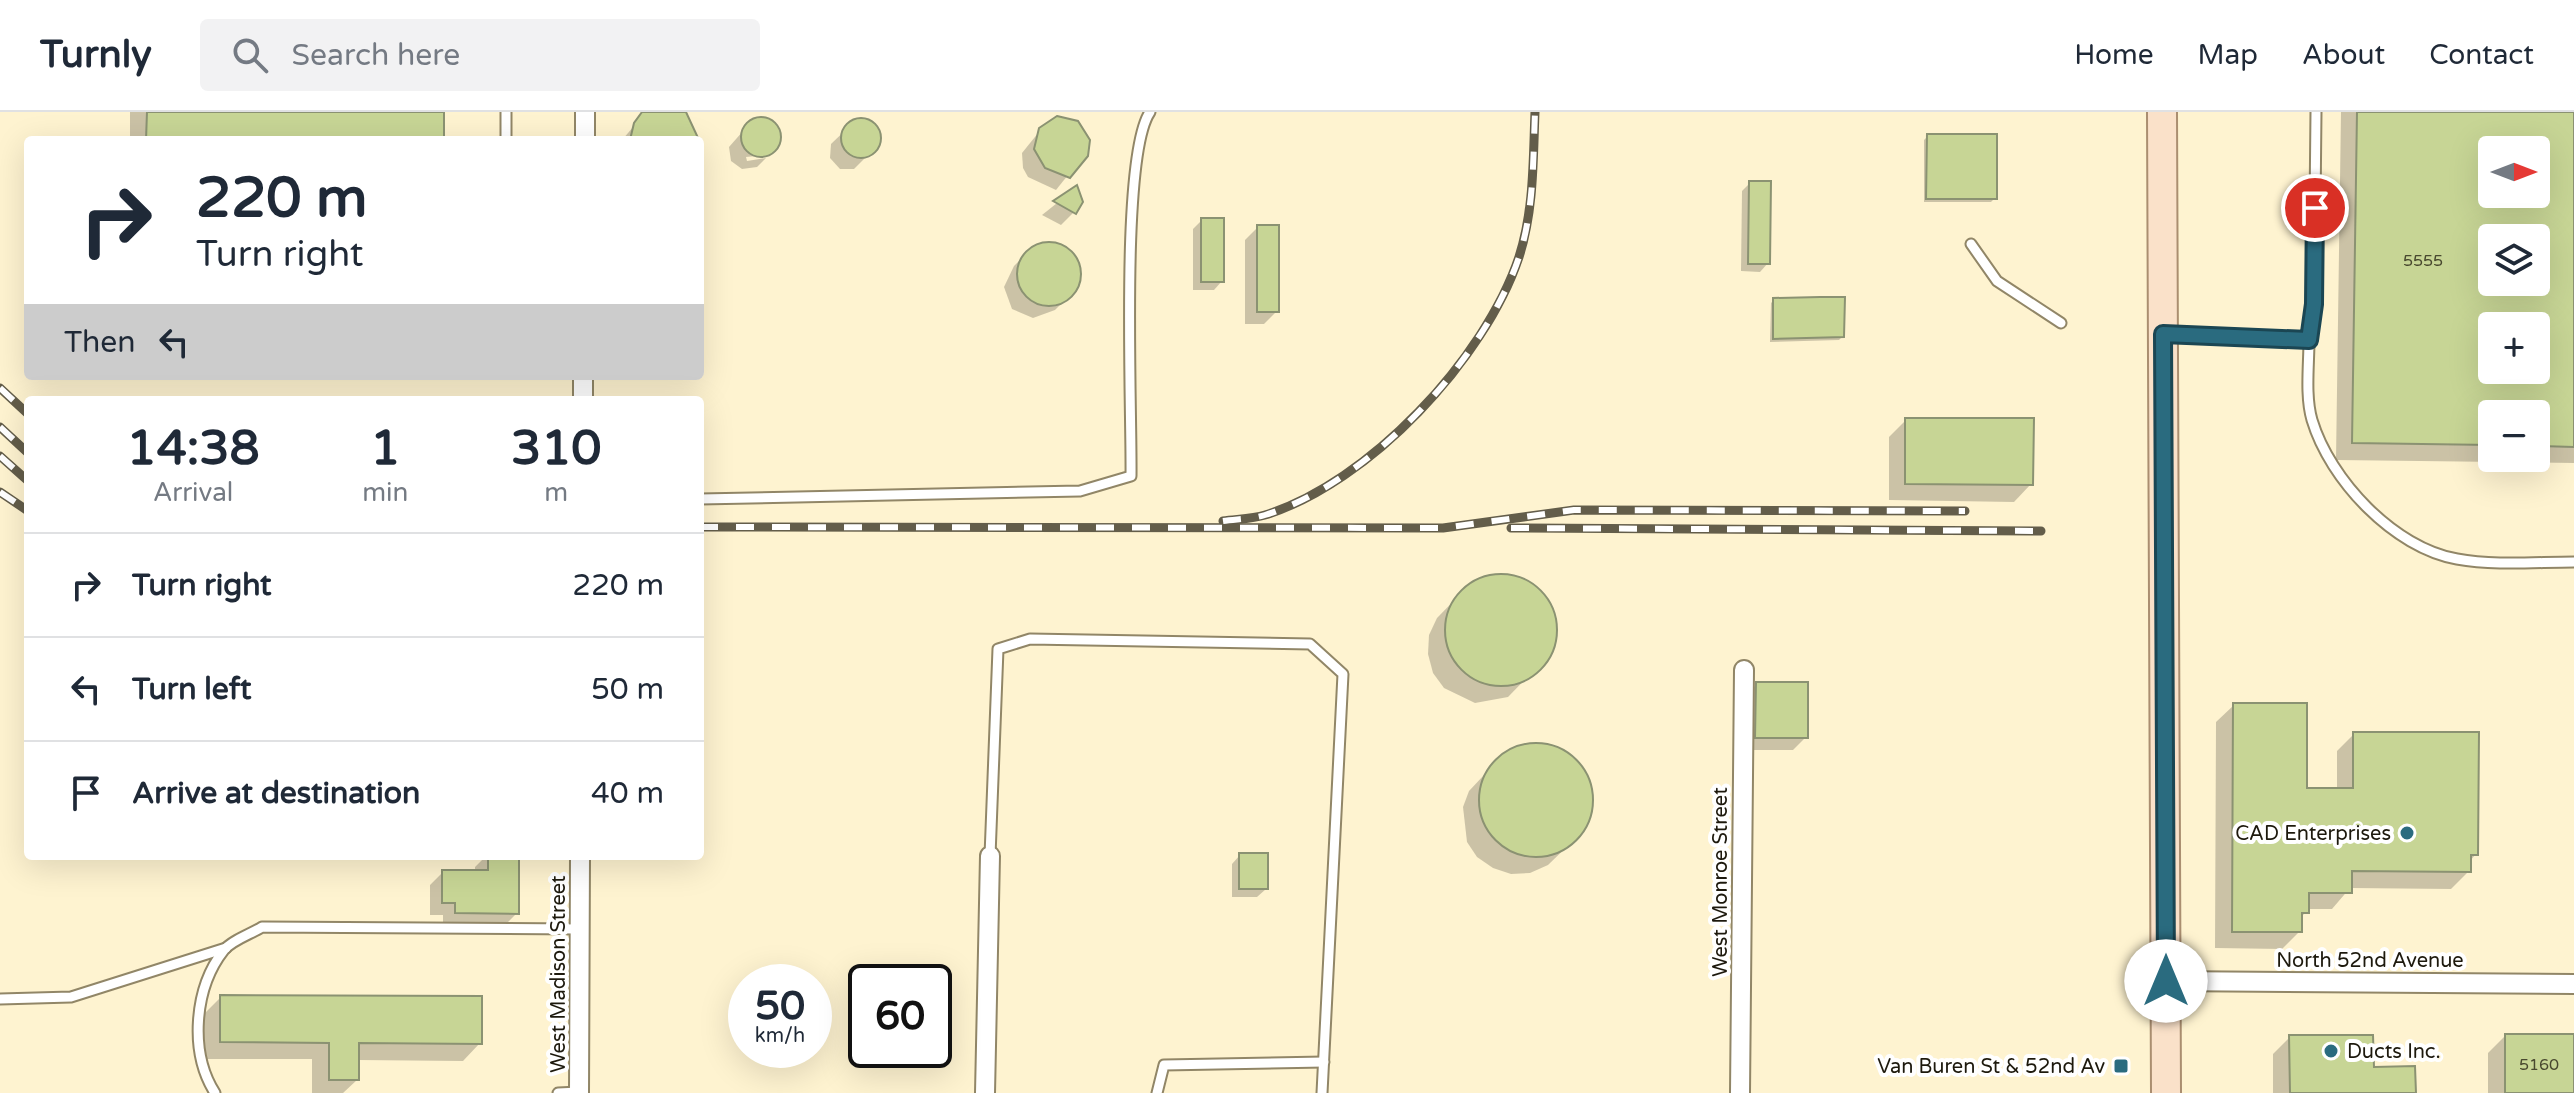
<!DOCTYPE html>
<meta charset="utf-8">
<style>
:root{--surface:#fff;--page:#f2f2f3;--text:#1f2937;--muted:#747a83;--line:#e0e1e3}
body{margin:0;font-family:"Varela Round",sans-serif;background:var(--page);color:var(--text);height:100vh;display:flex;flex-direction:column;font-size:30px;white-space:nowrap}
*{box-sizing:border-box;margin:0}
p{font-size:26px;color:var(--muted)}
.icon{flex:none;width:44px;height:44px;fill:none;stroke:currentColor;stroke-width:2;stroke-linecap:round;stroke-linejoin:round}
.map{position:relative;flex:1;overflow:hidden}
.details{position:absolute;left:24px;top:284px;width:680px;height:464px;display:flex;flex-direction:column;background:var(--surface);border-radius:8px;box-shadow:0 8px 32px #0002}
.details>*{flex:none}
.top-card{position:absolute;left:24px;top:24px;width:680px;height:244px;border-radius:8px;box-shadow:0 8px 32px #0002;background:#fff;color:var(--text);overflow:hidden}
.needle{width:52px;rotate:90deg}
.buttons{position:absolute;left:2478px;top:24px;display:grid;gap:16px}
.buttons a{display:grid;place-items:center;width:72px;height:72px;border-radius:8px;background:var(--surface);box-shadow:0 8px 32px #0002;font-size:40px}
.speed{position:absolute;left:728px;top:852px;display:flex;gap:16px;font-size:40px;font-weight:700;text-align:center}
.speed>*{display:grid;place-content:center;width:104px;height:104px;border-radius:50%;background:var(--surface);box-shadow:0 8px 32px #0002;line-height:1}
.speed small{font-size:20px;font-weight:400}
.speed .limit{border:4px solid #111;border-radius:12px;background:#fff;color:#111}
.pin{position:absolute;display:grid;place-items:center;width:68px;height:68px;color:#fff;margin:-34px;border:4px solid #fff;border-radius:50%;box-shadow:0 2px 8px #0007}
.me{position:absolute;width:88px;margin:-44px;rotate:0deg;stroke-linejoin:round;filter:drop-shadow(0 0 6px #0008)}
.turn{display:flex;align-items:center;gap:28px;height:168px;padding:0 40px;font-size:36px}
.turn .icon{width:104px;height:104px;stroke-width:2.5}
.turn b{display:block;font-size:56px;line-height:68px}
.then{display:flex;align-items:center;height:76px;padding:0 40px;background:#0003;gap:16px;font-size:30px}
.eta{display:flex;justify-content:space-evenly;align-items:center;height:136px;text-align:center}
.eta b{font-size:48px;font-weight:700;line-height:56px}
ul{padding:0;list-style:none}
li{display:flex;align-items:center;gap:24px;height:104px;padding:0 40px;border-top:2px solid var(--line)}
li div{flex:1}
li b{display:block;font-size:30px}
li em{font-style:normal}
header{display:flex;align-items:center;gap:48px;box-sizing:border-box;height:112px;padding:0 40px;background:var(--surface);border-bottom:2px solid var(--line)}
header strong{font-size:38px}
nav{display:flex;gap:44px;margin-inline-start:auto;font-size:28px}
.search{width:560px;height:72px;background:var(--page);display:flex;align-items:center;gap:20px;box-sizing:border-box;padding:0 28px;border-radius:8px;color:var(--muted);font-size:30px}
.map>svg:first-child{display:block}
.shadow{fill:#0003;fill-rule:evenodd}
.building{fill:#c7d595;stroke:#8b9272;stroke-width:2;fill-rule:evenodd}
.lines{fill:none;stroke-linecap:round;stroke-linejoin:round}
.lane-casing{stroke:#918667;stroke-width:13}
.street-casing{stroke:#918667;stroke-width:22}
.primary-casing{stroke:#aa8e70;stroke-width:32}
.lane{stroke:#fff;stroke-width:9}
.street{stroke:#fff;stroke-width:18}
.primary{stroke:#fae1c9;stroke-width:28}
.rail-casing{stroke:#635d4a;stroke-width:9}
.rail{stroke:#fff;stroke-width:6;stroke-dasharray:18;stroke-linecap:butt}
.route-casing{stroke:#1b4653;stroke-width:20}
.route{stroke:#2a6b7f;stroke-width:14}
.poi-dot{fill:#2a6b7f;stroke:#fff;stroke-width:3}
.labels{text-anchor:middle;stroke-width:8;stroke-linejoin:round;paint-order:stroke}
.number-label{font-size:16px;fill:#48482f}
.poi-label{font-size:20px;fill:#1d190d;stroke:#fff;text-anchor:end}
.street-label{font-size:20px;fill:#1d190d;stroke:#fff}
</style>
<header>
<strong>Turnly</strong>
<div class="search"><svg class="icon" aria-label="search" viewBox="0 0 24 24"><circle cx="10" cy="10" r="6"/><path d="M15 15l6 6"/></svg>Search here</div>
<nav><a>Home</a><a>Map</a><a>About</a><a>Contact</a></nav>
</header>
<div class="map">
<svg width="2574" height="981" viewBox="0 0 2574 981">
<rect width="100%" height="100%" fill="#fef3d0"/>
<!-- shadow -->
<g class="shadow">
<rect x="130" y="0" width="312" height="28"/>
<polygon points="646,0 678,0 690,9 693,28 622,28"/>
<path d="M 2341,0 L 2574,0 L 2574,351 L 2336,348 ZM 2492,38 L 2536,38 L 2536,82 L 2492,82 ZM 2492,126 L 2536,126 L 2536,170 L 2492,170 ZM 2492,214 L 2536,214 L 2536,258 L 2492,258 ZM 2492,302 L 2536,302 L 2536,346 L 2492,346 Z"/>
<polygon points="1068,6 1084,18 1088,38 1056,78 1028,65 1023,56 1022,41 1047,10"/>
<polygon points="765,7 777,16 779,29 768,43 746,45 747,49 766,46 757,55 742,57 731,49 729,35 751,10"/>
<polygon points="855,9 869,9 878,19 878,33 854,57 840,57 830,46 831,32"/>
<polygon points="1928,24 1995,86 1991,90 1924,90 1924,28"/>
<polygon points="1750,71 1768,151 1760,160 1741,159 1742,79"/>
<polygon points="1076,76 1074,100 1061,113 1042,103"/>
<polygon points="1202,108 1222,169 1214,178 1193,178 1193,117"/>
<polygon points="1258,115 1277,199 1264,212 1245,212 1245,128"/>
<polygon points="1049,131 1071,141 1079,163 1069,184 1055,198 1033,206 1012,197 1004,175 1014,154 1028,140"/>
<polygon points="1774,188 1842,225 1839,228 1770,230 1771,191"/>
<polygon points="1906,308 2031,372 2014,390 1889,388 1889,325"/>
<polygon points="1504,463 1523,467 1538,478 1555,508 1550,542 1508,585 1475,591 1444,576 1433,561 1428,542 1429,523 1437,506 1468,474 1485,465"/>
<polygon points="1757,572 1806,625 1793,638 1743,638 1744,585"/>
<polygon points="2234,593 2305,678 2337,678 2337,639 2354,622 2476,742 2469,750 2469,759 2451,777 2350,776 2332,797 2307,797 2300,808 2300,819 2282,837 2215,836 2216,610"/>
<polygon points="1530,632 1548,633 1578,650 1588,667 1592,686 1589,705 1580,722 1548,753 1530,761 1511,762 1493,756 1477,745 1467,730 1463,695 1469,679 1499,647"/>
<polygon points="1240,743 1266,777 1257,785 1232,785 1232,752"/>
<polygon points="486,744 517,744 517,801 504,814 443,814 443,803 430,803 430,773 443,760 475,760 475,755"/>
<polygon points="221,885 480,931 463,949 357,948 357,968 343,981 312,981 312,947 203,947 204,902"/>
<polygon points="2505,924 2574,924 2574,981 2488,981 2488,941"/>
<polygon points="2290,925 2372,957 2414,981 2273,981 2273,942"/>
</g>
<!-- building -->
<g class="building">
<polygon points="147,0 444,0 444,28 146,28"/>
<polygon points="642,0 686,0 699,28 630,28 634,11"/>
<path d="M 2357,0 L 2574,0 L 2574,335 L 2536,334 L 2536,302 L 2492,302 L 2492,333 L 2352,331 ZM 2492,38 L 2536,38 L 2536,82 L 2492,82 ZM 2492,126 L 2536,126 L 2536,170 L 2492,170 ZM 2492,214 L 2536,214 L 2536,258 L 2492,258 Z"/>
<polygon points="1057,4 1078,9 1090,28 1088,44 1070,66 1045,56 1034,37 1039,16"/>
<circle cx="761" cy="25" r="20"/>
<circle cx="861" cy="26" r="20"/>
<polygon points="1927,22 1997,22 1997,87 1926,87"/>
<polygon points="1749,69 1771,69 1770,152 1748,152"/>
<polygon points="1077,73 1083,90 1076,102 1053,89"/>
<rect x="1201" y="106" width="23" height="64"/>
<rect x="1257" y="113" width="22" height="87"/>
<circle cx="1049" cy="162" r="32"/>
<polygon points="1820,185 1845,185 1844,225 1773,227 1773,186"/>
<polygon points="1905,306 2034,306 2033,373 1905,372"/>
<circle cx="1501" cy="518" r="56"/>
<polygon points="1756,570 1808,570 1808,626 1755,626"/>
<polygon points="2233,591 2307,591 2307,676 2353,676 2353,620 2479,620 2478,743 2471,743 2471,760 2352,759 2352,781 2309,781 2309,801 2302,801 2302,820 2232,820"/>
<circle cx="1536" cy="688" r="57"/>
<rect x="1239" y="741" width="29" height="36"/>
<polygon points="488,744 519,744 519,802 455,801 455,791 442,791 442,758 488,758"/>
<polygon points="220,883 482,884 482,932 359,931 359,968 329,968 329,931 220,930"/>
<rect x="2505" y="922" width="69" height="59"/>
<polygon points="2289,923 2373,923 2374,955 2415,954 2416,981 2290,981"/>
</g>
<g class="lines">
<!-- lane casing -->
<g class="lane-casing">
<g id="lane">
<polyline points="506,28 506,0"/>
<polyline points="1971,132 1997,169 2061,211"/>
<path d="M 2166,222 L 2309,228 C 2309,253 2305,284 2312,308 C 2330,368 2394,436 2457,447 C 2495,454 2536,450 2574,450"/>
<polyline points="2309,228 2314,192 2316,0"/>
<path d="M 700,387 L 1080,379 L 1131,364 C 1132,298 1120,44 1150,0"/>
<polyline points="990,744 998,537 1030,527 1310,532 1343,562 1322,981"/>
<polyline points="0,887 71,885 226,836"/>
<path d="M 215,981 C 189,940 194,876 224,838 C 232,828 251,822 262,815 L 580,817"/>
<polyline points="558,981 579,980"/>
<polyline points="1157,981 1164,953 1324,950"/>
</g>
</g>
<!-- street casing -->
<g class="street-casing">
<g id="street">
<polyline points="585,28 585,0"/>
<polyline points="583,288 583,264"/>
<polyline points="2166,869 2574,872"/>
<polyline points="579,981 580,744"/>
<polyline points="985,981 990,744"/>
<polyline points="1740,981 1744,558"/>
</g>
</g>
<!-- primary casing -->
<g class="primary-casing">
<polyline id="primary" points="2162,0 2166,981"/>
</g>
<!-- lane -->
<use href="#lane" class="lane"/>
<!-- street -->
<use href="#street" class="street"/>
<!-- primary -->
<use href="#primary" class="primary"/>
<!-- rail casing -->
<g class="rail-casing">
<g id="rail">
<polyline points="0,276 28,302"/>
<polyline points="0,315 28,341"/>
<polyline points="0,344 28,369"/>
<polyline points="0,380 28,399"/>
<path d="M 1223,409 C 1237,407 1252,407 1265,403 C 1369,371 1485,247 1519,145 C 1534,98 1533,49 1535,0"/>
<polyline points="700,415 1443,416 1574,398 1965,399"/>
<polyline points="1511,416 2041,419"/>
</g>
</g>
<!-- rail -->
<use href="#rail" class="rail"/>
</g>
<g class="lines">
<!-- route casing -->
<g class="route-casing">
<polyline id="route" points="2166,869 2163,222 2309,228 2314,192 2315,96"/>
</g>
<!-- route -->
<use href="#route" class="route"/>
</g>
<!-- markers -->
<g class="poi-dot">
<circle cx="2407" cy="721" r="8"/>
<circle cx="2331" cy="939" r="8"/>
<rect x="2113" y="946" width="16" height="16" rx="4"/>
</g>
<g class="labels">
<!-- number labels -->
<g class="number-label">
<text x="2423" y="154">5555</text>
<text x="2539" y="958">5160</text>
</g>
<!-- poi labels -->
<g class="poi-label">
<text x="2391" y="728">CAD Enterprises</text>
<text x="2347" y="946" text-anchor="start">Ducts Inc.</text>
<text x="2105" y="961">Van Buren St &amp; 52nd Av</text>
</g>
<!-- street labels -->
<g class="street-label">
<text transform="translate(1720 770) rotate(-90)" y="7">West Monroe Street</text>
<text x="2370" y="855">North 52nd Avenue</text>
<text transform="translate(558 862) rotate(-90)" y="7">West Madison Street</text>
</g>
</g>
</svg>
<div class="buttons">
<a><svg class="needle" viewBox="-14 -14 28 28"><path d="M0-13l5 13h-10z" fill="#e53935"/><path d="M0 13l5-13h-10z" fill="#747a83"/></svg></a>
<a><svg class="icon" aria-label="layers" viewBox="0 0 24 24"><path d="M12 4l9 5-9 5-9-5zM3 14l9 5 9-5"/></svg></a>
<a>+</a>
<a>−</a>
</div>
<div class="speed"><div>50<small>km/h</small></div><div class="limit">60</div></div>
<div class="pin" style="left:2315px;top:96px;background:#d93025"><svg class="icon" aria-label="arrive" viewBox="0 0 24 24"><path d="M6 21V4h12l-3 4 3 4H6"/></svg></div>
<svg class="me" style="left:2166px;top:869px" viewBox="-20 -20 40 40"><circle r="19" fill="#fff"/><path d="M0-13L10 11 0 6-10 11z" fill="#2a6b7f"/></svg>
<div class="top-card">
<div class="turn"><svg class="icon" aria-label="right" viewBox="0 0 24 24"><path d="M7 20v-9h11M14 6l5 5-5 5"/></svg><div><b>220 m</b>Turn right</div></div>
<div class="then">Then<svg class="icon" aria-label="left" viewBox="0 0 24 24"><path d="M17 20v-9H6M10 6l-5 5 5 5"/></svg></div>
</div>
<section class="details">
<div class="eta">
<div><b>14:38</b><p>Arrival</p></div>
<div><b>1</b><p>min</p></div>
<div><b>310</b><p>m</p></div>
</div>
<ul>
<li><svg class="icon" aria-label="right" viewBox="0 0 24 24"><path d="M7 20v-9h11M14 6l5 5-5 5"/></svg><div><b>Turn right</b></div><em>220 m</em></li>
<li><svg class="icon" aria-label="left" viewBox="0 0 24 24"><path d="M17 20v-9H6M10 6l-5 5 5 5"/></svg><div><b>Turn left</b></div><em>50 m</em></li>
<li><svg class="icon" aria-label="arrive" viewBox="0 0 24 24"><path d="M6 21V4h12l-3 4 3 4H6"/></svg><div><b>Arrive at destination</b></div><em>40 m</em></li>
</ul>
</section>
</div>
